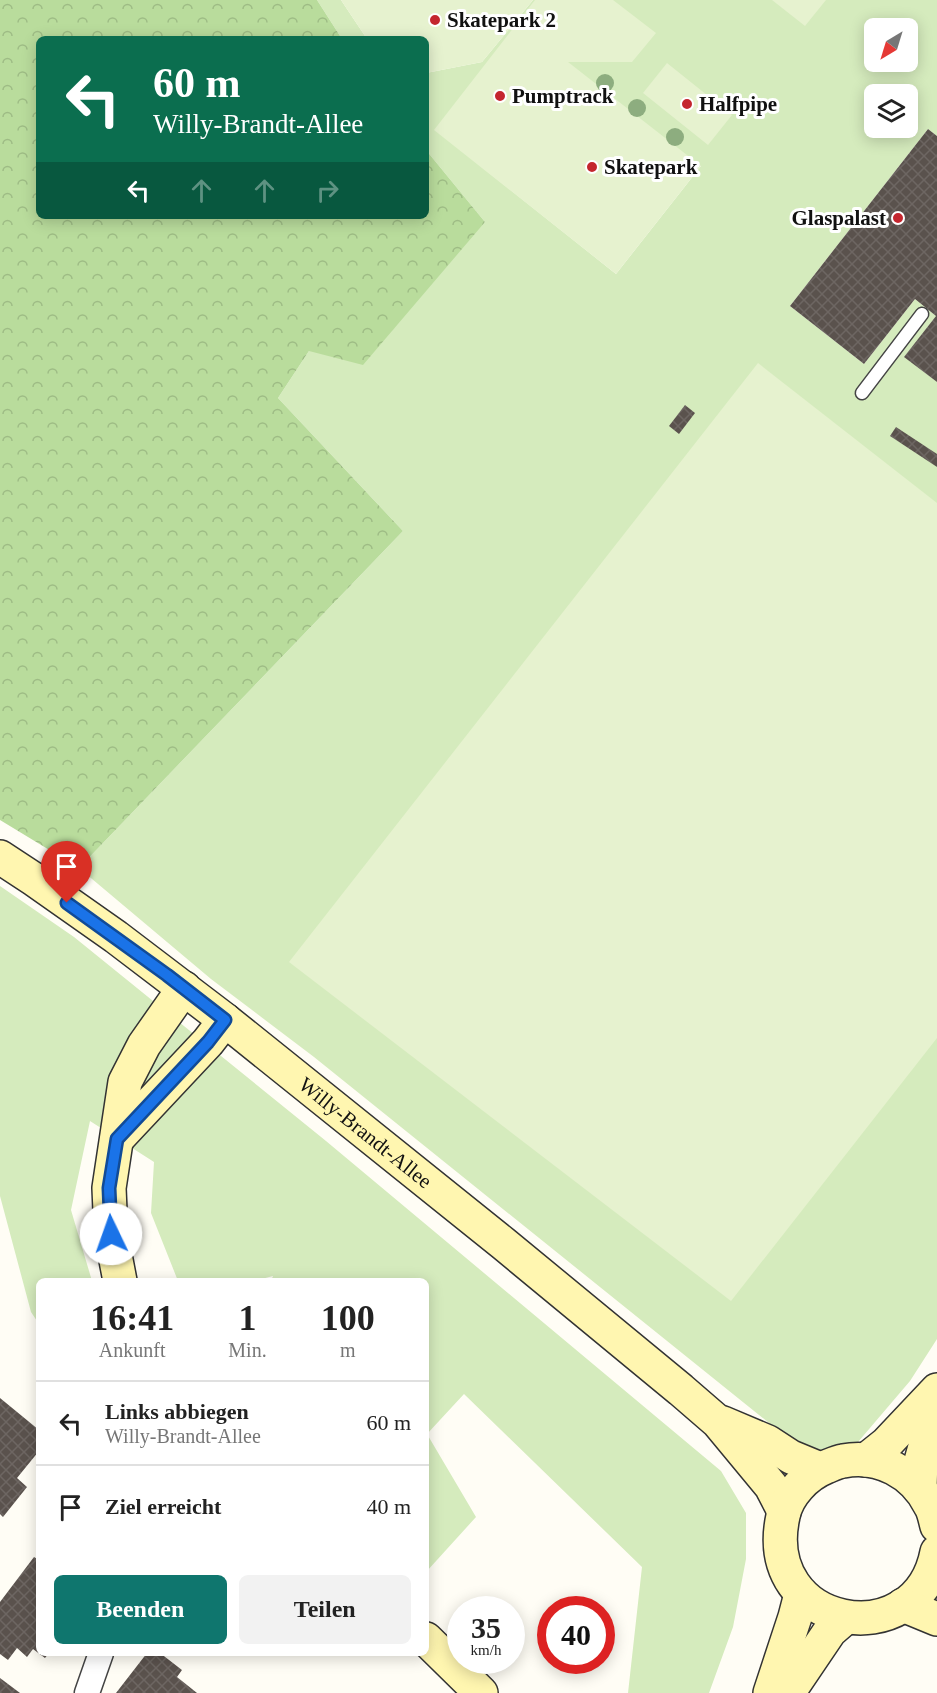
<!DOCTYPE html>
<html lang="de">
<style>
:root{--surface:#fff;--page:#f2f2f2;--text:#222;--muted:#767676;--line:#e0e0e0;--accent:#0f766e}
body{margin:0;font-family:Georgia,serif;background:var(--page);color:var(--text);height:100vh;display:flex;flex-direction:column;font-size:22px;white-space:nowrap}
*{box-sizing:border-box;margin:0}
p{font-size:20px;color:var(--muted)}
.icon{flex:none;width:33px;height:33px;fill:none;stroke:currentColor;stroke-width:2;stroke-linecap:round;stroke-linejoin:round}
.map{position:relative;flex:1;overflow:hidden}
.panel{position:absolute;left:36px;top:1278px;width:393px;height:378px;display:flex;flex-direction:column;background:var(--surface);border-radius:9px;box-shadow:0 3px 15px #0003}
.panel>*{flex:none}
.hud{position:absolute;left:36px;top:36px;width:393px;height:183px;border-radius:9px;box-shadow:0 3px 15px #0003;background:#0b6e4f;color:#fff;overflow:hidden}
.needle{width:39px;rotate:218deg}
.fabs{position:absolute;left:864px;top:18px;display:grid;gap:12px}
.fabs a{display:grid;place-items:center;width:54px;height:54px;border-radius:9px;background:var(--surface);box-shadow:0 3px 15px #0003;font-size:30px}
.speed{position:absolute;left:447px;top:1596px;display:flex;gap:12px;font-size:30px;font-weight:700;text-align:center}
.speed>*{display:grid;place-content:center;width:78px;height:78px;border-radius:50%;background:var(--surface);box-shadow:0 3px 15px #0003;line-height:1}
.speed small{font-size:15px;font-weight:400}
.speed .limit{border:9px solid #d22;background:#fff;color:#111}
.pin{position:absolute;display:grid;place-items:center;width:51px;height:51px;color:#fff;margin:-62px -26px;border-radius:50% 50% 50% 0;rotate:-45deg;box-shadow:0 0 6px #0007}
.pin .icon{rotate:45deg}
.me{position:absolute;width:66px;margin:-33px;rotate:357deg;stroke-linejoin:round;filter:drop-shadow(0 0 4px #0008)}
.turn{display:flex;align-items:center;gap:21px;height:126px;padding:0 18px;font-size:27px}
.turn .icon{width:78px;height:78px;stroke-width:2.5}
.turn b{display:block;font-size:42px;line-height:51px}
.lanes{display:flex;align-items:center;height:57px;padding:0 18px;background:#0003;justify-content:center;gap:30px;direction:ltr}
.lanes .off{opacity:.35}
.eta{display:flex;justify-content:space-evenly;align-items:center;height:102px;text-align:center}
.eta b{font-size:36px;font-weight:700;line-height:42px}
.cta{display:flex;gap:12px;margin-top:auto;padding:12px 18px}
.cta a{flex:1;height:69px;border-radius:9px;background:var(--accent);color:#fff;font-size:24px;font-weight:700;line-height:69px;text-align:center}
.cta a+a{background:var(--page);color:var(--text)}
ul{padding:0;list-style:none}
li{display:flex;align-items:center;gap:18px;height:84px;padding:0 18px;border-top:2px solid var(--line)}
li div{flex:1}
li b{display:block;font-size:22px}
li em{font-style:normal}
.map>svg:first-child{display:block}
.grass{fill:#d5ebbd;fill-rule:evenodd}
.forest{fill:url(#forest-crowns)}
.pitch{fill:#e6f2cf}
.building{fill:url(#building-cross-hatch)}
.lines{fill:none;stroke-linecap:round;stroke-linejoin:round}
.lane-casing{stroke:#444;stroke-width:15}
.street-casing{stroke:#444;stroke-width:27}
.secondary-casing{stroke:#333;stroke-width:36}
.lane{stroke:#fff;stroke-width:12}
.street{stroke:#fff;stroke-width:24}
.secondary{stroke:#fff6b0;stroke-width:33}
.tree{fill:#8dad7f}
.route-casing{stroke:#114b97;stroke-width:15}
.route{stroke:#1a73e8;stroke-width:10}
.poi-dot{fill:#c4262e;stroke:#fff;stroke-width:2}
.labels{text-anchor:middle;stroke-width:6;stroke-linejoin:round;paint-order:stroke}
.poi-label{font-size:21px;font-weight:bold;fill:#111;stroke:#fff;text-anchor:start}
.street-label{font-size:21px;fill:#111;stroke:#fff}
</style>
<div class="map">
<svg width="937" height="1693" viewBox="0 0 937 1693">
<defs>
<pattern id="forest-crowns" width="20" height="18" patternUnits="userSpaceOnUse" patternTransform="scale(1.5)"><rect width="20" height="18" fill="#b9dc9c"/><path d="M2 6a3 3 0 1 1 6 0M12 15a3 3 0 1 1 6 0" fill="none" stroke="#9ebc85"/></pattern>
<pattern id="building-cross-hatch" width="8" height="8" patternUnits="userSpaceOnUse" patternTransform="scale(1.5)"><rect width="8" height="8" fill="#5a524d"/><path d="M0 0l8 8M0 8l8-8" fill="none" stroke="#6d6662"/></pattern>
</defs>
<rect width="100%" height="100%" fill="#fffdf5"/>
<!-- grass -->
<g class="grass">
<polygon points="317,0 341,0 367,39 342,39"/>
<path d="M 533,0 L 937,0 L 937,136 L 928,129 L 790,306 L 864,364 L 915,299 L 936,316 L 905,357 L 937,382 L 937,1339 L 910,1381 L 858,1442 L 819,1453 L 779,1431 L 314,1057 L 211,979 L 79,868 L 403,531 L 278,398 L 309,351 L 485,222 L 426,150 L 426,73 L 482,62 ZM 874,28 L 908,28 L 908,62 L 874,62 ZM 874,94 L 908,94 L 908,128 L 874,128 ZM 701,166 L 616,274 L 483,168 Z"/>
<polygon points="0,886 74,937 326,1141 721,1471 746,1513 746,1559 733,1627 709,1693 628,1693 642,1567 464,1394 427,1434 476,1517 427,1571 426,1570 426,1281 271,1281 273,1276 254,1281 178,1281 151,1213 154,1162 90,1121 71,1210 92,1281 39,1281 39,1324 31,1312 0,1196"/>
</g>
<!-- forest -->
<polygon class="forest" points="0,0 317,0 342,39 39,39 39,216 426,216 426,150 485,222 363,365 309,351 278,398 403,531 79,868 0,820"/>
<!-- pitch -->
<g class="pitch">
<polygon points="341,0 533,0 482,62 426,73 426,39 367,39"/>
<polygon points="535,0 613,0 656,33 632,62 568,62 701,166 616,274 434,130"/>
<polygon points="772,0 826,0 805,26"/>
<polygon points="667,63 732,115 708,145 643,93"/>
<polygon points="758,363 937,503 937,1038 731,1301 289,962"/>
</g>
<!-- building -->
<g class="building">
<polygon points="928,129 937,136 937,382 904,357 936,316 915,299 864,364 790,306"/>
<polygon points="685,405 695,413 679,434 669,426"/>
<polygon points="896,427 937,454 937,467 890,436"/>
<polygon points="0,1398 39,1430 39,1451 17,1478 27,1487 3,1517 0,1514"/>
<polygon points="34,1557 39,1560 39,1653 49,1653 45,1658 33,1649 27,1657 17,1648 8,1660 0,1654 0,1602"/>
<polygon points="147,1653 160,1653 182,1670 177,1677 197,1693 116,1693"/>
<polygon points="0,1678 20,1693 0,1693"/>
</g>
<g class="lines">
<!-- lane casing -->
<g class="lane-casing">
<polyline id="lane" points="862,393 922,314"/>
</g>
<!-- street casing -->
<g class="street-casing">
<polyline id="street" points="87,1693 101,1653"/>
</g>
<!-- secondary casing -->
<g class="secondary-casing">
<g id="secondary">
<path id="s1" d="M 0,857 L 35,880 L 116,937 L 225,1020 L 504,1244 L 681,1390 L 718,1422 L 771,1486 L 784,1511"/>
<polyline points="117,1139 208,1042 225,1020"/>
<polyline points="120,1281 111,1234 109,1188 125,1082 144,1045 184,988"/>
<polyline points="723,1423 768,1442 791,1457 820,1469"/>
<polyline points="866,1460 886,1444 937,1390"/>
<polyline points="920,1488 921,1461 937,1404"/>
<path d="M 937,1526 C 935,1519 934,1511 930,1505 C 914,1473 879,1454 843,1461 C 837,1462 831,1465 826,1467 C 806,1475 787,1495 783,1516 C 758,1629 917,1658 937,1552"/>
<polyline points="903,1605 937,1619"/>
<polyline points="426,1639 481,1693"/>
<polyline points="770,1693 795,1617 801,1594"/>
<polyline points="788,1693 830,1631 845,1618"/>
</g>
</g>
<!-- lane -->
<use href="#lane" class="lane"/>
<!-- street -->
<use href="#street" class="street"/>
<!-- secondary -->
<use href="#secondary" class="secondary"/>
</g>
<!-- trees -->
<g class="tree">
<circle cx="605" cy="83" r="9"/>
<circle cx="637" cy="108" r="9"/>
<circle cx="675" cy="137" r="9"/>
</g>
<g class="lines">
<!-- route casing -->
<g class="route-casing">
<polyline id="route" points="67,903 167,975 225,1020 208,1042 117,1139 109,1188 111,1234"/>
</g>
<!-- route -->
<use href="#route" class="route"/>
</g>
<!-- markers -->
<g class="poi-dot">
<circle cx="435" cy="20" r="6"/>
<circle cx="500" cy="96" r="6"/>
<circle cx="687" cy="104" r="6"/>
<circle cx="592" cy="167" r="6"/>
<circle cx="898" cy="218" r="6"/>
</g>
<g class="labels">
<!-- poi labels -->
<g class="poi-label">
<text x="447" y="27">Skatepark 2</text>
<text x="512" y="103">Pumptrack</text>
<text x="699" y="111">Halfpipe</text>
<text x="604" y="174">Skatepark</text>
<text x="886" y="225" text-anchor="end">Glaspalast</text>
</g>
<!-- street labels -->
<g class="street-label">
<text dy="7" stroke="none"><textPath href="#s1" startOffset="458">Willy-Brandt-Allee</textPath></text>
</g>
</g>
</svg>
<div class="fabs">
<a><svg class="needle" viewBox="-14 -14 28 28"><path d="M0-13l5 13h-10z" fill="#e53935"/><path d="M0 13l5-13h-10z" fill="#767676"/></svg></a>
<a><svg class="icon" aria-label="layers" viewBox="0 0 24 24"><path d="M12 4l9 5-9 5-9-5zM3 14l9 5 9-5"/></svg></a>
</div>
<div class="speed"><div>35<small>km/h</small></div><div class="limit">40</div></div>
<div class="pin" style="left:67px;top:903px;background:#d93025"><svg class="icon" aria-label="arrive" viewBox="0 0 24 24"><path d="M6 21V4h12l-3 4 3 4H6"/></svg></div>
<svg class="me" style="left:111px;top:1234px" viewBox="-20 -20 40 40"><circle r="19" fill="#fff"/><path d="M0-13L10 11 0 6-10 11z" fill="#1a73e8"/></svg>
<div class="hud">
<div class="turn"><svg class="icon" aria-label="left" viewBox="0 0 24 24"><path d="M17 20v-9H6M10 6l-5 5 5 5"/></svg><div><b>60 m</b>Willy-Brandt-Allee</div></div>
<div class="lanes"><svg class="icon" aria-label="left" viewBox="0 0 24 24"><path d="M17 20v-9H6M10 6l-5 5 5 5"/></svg><svg class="icon off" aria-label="ahead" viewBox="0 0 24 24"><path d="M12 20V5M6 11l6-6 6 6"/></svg><svg class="icon off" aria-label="ahead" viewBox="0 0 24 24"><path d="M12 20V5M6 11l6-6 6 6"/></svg><svg class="icon off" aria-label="right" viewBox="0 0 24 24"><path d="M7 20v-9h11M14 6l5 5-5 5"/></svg></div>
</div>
<section class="panel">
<div class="eta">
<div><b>16:41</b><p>Ankunft</p></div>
<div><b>1</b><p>Min.</p></div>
<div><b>100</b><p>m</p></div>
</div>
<ul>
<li><svg class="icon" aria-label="left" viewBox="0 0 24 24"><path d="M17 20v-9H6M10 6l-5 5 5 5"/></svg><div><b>Links abbiegen</b><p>Willy-Brandt-Allee</p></div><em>60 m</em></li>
<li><svg class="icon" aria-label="arrive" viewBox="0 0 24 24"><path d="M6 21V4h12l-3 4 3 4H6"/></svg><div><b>Ziel erreicht</b></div><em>40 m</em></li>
</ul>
<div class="cta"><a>Beenden</a><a>Teilen</a></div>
</section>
</div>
